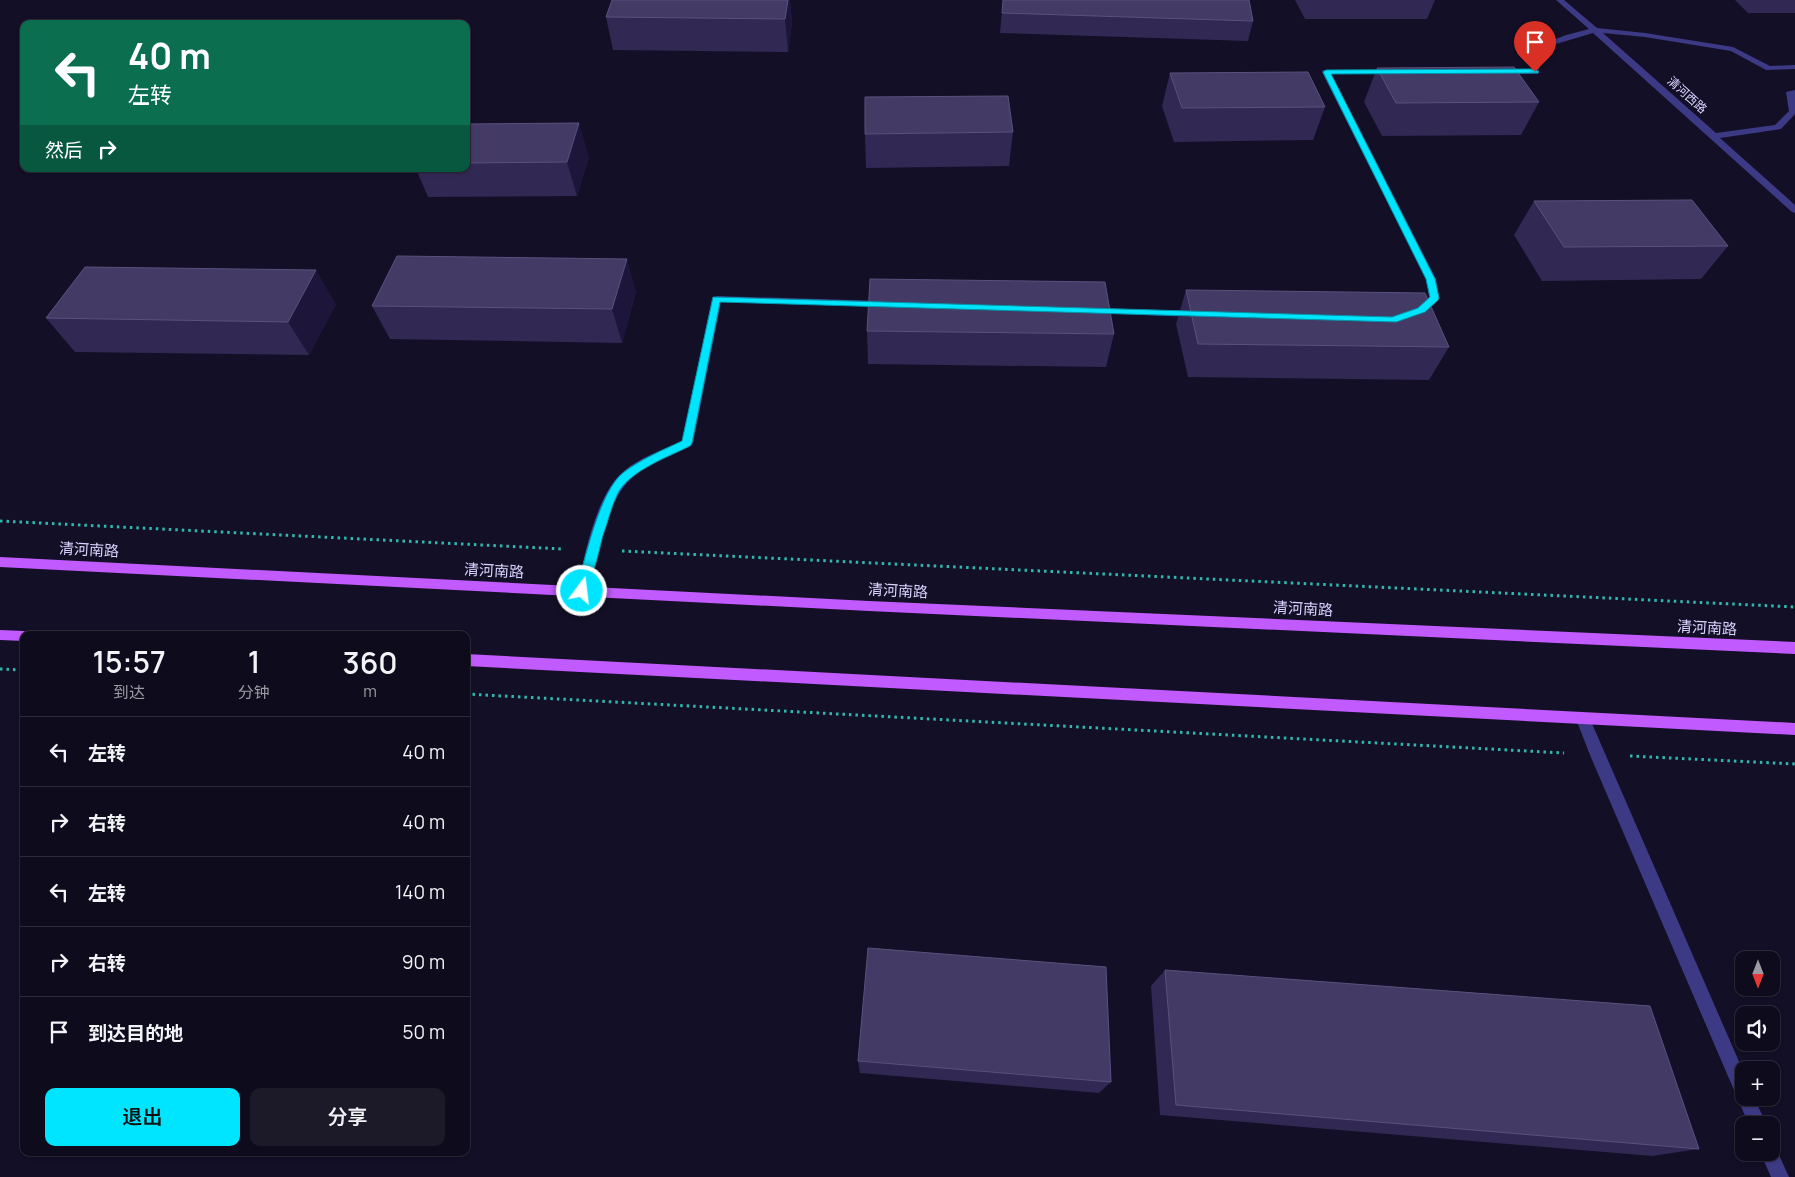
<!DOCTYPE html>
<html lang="zh">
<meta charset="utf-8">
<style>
:root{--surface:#0e0b1c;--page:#1c1929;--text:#f1f3f6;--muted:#9b9ba3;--line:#2e2b3b;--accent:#00e5ff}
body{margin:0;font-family:Manrope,"Noto Sans SC",sans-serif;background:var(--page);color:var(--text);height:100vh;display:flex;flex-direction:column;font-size:19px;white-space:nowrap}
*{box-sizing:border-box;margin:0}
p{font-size:16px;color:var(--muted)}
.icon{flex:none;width:28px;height:28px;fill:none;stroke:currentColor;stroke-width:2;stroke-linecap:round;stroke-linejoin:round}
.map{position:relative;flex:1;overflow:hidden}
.drawer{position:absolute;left:20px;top:631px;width:450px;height:525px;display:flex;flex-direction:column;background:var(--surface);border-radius:10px;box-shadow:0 1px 4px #0004,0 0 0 1px var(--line)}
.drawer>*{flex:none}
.top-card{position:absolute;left:20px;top:20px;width:450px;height:152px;border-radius:10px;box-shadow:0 1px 4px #0004,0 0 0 1px var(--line);background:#0b6e4f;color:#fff;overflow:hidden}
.needle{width:32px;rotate:180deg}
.tools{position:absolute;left:1735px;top:951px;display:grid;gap:10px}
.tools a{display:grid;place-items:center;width:45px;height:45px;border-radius:10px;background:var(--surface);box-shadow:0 1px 4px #0004,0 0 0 1px var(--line);font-size:25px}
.pin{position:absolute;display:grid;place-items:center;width:42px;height:42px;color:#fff;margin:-51px -21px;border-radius:50% 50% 50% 0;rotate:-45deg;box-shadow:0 0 5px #0007}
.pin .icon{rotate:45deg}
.me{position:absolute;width:55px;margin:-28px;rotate:15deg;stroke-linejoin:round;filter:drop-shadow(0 0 4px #0008)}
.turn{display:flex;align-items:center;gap:18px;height:105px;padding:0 25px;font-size:22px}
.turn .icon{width:65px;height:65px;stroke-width:2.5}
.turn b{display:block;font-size:35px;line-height:42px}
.then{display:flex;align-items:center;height:48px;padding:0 25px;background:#0003;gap:10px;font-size:19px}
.eta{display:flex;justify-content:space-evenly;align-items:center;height:85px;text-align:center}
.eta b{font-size:30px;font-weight:600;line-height:35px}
.button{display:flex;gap:10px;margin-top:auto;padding:10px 25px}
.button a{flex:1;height:58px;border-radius:10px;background:var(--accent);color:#111;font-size:20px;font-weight:600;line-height:58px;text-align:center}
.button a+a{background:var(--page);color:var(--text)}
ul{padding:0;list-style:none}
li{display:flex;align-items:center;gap:15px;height:70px;padding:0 25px;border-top:1px solid var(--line)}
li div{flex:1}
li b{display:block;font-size:19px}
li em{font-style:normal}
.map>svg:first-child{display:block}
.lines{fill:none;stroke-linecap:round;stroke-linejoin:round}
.path{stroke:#2fb8b0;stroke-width:3;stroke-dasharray:2.5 4;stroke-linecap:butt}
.minor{fill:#3d3a85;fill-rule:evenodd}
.major{fill:#c25bff;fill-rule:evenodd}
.wall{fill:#312854}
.shaded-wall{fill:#1d163a}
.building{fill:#433a66;stroke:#5a527e}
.route{fill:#00e5ff;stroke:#0095a6}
.labels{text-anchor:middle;stroke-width:5;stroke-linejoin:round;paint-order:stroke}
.far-street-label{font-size:12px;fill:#d9d4ff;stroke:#130f26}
.street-label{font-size:15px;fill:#d9d4ff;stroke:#130f26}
</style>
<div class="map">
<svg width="1795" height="1177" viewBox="0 0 1795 1177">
<rect width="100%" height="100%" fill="#130f26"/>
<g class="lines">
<!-- path -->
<g class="path">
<polyline points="0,521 563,549"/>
<polyline points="622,551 1795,607"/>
<polyline points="0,669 24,670"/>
<polyline points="466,694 1564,753"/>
<polyline points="1630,756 1795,764"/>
</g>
<!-- minor -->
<g class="minor">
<path d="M 1556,0 L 1564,0 L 1597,28 L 1645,33 L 1733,47 L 1770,66 L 1795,65 L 1795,69 L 1766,70 L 1731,51 L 1645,37 L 1603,33 L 1716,133 L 1775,125 L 1789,111 L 1786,92 L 1795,90 L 1795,114 L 1781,129 L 1720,138 L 1795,205 L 1795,213 L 1792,212 L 1593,33 L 1556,44 L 1541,59 L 1538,74 L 1499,74 L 1498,72 L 1502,70 L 1531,70 C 1536,39 1564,36 1589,29 Z"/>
<polygon points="1323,70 1392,70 1396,72 1392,74 1331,74 1436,279 1439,298 1425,312 1416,315 1411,312 1429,297 1426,279 1322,72"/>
<path d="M 717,296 L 884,301 L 889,304 L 884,307 L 721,302 L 693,443 L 691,446 C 672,455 649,463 633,477 C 606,499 597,558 588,591 L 586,595 L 582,596 L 578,595 L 576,591 C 585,556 595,495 624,471 C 640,457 663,450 682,441 L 712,299 Z"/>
<polygon points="1094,308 1194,311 1199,314 1194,317 1090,313 1089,311"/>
<polygon points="1583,713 1588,715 1590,719 1744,1073 1744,1098 1754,1098 1767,1125 1749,1125 1590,755 1576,719 1578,715"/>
<polygon points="1771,1144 1775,1146 1789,1177 1771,1177 1760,1152 1771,1152"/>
</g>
<!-- major -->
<g class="major">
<polygon points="0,557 869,601 1795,642 1795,654 869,611 0,567"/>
<polygon points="0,630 24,631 30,635 24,635 24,641 0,640"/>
<polygon points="466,654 1795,723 1795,735 466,666"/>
</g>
</g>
<!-- wall -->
<g class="wall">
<polygon points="612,0 790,0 792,23 788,52 613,50 606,17"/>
<polygon points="1003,0 1253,21 1248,41 1000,33"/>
<polygon points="1295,0 1435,0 1427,19 1305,19"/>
<polygon points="1735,0 1795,0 1795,13 1748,13"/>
<polygon points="1377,68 1539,102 1521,135 1382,136 1364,102"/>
<polygon points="1170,73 1325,107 1313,140 1174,142 1162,106"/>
<polygon points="466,124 589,157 577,196 428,197 416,169 466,169"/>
<polygon points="1013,132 1009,166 866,168 865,134"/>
<polygon points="1534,201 1728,246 1701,279 1542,281 1514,235"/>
<polygon points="1186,290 1449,347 1429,380 1188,377 1176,324"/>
<polygon points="636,292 622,343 390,339 372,306"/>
<polygon points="336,304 309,355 75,352 46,318"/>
<polygon points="867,331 1114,334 1106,367 868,364"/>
<polygon points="1165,970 1699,1149 1652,1156 1160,1115 1151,986"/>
<polygon points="858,1061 1111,1082 1099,1093 860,1073"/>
</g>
<!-- shaded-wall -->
<g class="shaded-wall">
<polygon points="788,0 790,0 792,23 788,52 785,19"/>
<polygon points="579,123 589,157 577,196 567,162"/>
<polygon points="627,259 636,292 622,343 612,309"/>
<polygon points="316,270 336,304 309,355 288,322"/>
</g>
<!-- building -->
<g class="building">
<polygon points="612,0 788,0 785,19 606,17"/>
<polygon points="1003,0 1249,0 1253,21 1002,13"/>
<polygon points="1514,67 1539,102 1396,103 1377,68"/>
<polygon points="1308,72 1325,107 1182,108 1170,73"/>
<polygon points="1008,96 1013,132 865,134 865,97"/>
<polygon points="579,123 567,162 466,163 466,124"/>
<polygon points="1692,200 1728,246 1564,247 1534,201"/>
<polygon points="397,256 627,259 612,309 372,306"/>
<polygon points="85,267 316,270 288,322 46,318"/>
<polygon points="870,279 1105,282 1114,334 867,331"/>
<polygon points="1186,290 1425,293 1449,347 1198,344"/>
<polygon points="868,948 1106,967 1111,1082 858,1061"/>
<polygon points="1165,970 1650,1006 1699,1149 1176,1105"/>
</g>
<!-- route -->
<path class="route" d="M 1535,69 L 1539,72 L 1538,73 L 1331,74 L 1435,279 L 1439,298 L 1438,300 L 1425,312 L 1396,322 L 720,302 L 692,443 L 690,446 C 668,457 628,471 617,495 C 611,507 608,522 603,535 C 600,546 590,593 582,596 L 578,595 L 576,591 C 585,560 599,491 624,472 C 641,459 663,450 682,441 L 713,297 L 1392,317 L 1418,308 L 1430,297 L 1426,279 L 1323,72 L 1326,70 Z"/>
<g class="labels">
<!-- far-street labels -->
<g class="far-street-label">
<text transform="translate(1687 95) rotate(42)" y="4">清河西路</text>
</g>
<!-- street labels -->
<g class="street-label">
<text transform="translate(89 550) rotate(3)" y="5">清河南路</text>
<text transform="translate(494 571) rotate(3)" y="5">清河南路</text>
<text transform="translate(898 591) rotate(3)" y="5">清河南路</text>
<text transform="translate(1303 609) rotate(3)" y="5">清河南路</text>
<text transform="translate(1707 628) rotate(3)" y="5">清河南路</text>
</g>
</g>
</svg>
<div class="tools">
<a><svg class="needle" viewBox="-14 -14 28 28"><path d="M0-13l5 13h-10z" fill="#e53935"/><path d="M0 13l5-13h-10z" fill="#9b9ba3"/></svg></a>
<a><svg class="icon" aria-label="sound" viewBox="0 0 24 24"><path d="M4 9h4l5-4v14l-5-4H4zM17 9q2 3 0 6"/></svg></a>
<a>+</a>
<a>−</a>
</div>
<div class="pin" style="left:1535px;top:72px;background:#d93025"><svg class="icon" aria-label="arrive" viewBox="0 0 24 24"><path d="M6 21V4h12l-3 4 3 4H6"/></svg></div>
<svg class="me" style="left:582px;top:591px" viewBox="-20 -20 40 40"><circle r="17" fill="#00e5ff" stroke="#fff" stroke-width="3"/><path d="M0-11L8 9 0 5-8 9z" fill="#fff"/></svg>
<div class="top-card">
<div class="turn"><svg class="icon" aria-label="left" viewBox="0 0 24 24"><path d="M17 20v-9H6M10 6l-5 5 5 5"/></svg><div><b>40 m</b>左转</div></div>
<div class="then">然后<svg class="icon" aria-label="right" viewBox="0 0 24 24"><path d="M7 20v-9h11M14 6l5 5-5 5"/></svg></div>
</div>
<section class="drawer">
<div class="eta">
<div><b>15:57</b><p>到达</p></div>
<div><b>1</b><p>分钟</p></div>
<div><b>360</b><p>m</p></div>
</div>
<ul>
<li><svg class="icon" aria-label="left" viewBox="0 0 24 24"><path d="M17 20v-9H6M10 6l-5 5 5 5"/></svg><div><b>左转</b></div><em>40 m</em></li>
<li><svg class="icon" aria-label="right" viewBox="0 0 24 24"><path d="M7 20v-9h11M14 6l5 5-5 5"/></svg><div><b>右转</b></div><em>40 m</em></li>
<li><svg class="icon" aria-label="left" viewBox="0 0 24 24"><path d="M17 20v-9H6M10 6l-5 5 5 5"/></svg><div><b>左转</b></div><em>140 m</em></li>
<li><svg class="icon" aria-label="right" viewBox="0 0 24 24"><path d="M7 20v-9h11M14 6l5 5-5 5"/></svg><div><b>右转</b></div><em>90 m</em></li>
<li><svg class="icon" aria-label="arrive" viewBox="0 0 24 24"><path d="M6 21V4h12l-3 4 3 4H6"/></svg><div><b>到达目的地</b></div><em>50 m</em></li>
</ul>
<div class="button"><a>退出</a><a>分享</a></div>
</section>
</div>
